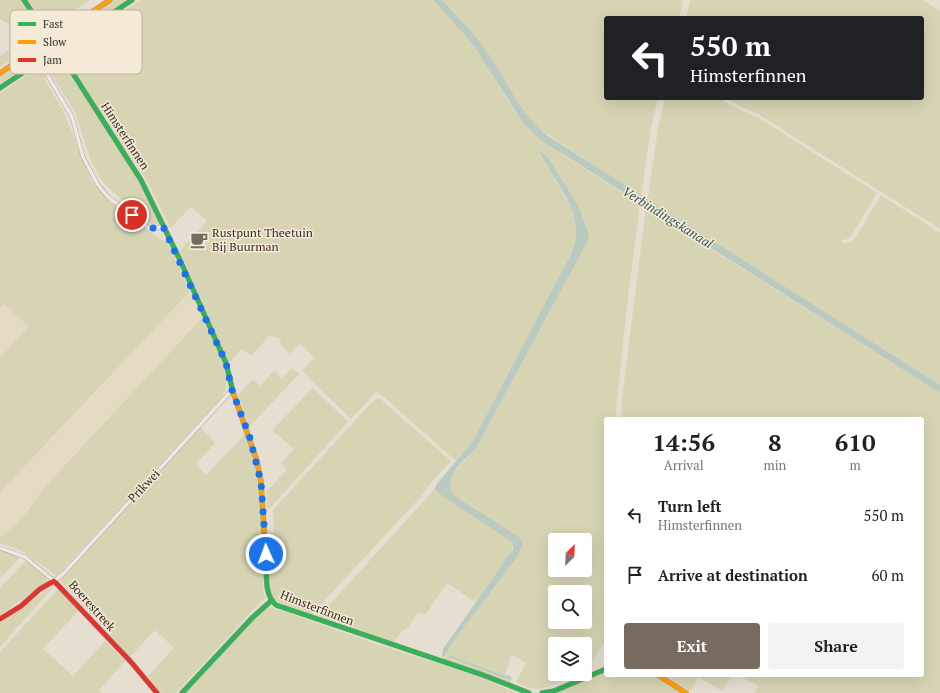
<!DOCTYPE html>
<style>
:root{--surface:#fff;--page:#f2f2f2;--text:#222;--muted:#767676;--accent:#776a5f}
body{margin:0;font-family:"PT Serif",serif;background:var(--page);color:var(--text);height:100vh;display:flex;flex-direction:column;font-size:15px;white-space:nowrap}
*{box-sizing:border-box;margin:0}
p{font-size:13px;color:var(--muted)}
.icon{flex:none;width:22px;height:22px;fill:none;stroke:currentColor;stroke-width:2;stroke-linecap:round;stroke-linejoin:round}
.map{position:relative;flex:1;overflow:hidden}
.side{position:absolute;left:604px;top:417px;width:320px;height:260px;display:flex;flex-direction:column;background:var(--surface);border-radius:4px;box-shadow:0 4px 16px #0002}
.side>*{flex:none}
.top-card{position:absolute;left:604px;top:16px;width:320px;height:84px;border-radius:4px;box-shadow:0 4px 16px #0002;background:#202124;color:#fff;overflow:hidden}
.needle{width:26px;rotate:24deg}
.tools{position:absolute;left:548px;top:533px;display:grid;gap:8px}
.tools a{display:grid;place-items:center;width:44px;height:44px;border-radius:4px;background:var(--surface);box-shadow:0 4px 16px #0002;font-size:20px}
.pin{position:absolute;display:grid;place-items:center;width:34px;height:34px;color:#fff;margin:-17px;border:2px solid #fff;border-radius:50%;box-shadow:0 1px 4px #0007}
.me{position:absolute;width:44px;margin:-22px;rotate:358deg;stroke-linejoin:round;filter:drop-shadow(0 0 3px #0008)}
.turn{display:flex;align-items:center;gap:14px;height:84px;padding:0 20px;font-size:18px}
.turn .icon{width:52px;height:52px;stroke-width:2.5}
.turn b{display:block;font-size:28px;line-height:34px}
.eta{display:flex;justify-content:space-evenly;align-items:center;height:68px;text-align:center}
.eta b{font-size:24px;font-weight:700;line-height:28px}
.action{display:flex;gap:8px;margin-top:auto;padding:8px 20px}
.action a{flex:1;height:46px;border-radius:4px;background:var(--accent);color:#fff;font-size:16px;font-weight:700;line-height:46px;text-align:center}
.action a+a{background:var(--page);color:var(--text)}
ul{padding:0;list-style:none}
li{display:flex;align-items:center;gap:12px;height:60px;padding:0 20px}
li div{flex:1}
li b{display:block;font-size:15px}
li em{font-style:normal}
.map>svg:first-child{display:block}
.farmland{fill:#e4dbc2}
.green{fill:#d7d4b4;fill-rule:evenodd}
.water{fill:#bbcac0}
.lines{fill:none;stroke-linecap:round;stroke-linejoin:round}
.secondary-tunnel{stroke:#c4baae;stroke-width:4.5;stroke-dasharray:4.5 2;stroke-linecap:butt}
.street-casing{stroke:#aca399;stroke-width:4.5}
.fast-casing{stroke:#9b938a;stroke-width:5.5}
.slow-casing{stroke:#9b938a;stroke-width:5.5}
.jam-casing{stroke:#9b938a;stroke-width:5.5}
.street{stroke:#eee9e2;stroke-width:3.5}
.fast{stroke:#30b455;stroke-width:4.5}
.slow{stroke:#ff9f0a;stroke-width:4.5}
.jam{stroke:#e5322d;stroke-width:4.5}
.route{stroke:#1a73e8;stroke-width:7;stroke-dasharray:0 12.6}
.labels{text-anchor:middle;stroke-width:3;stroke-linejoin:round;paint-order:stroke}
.street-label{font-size:12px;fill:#3b2b21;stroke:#f5ead8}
.poi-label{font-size:12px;fill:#3b2b21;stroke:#f5ead8;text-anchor:start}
.water-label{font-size:13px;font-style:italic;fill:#315a54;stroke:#f5ead8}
.key{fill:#f5ead8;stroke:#bdb1a1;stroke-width:1}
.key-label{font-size:11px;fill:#3b2b21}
</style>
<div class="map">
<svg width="940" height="693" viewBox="0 0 940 693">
<rect width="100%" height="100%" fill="#e6ded1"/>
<!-- farmland -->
<g class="farmland">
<polygon points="190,291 202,318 43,489 26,514 13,527 0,537 0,492"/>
<polygon points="3,304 29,326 0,358 0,308"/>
</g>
<!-- green -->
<g class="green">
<path d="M 0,0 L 21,0 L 45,37 L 0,67 L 0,56 L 31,35 L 20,21 C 12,25 8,26 1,19 L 0,20 Z"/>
<polygon points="28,0 90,0 46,29"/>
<polygon points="115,0 127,0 0,84 0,76"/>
<path d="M 141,0 L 433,0 L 472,42 L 515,112 L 530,131 L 560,153 L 640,204 L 627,306 L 615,419 L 606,419 L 606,640 L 585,672 L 585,644 L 555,644 L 555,674 L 581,674 L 541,689 L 529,688 L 516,682 L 526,663 L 511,654 L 505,676 L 449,655 L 449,657 L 511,680 L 511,683 L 443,659 L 453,642 L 513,563 L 522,548 L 478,510 L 454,495 L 451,491 L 449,481 L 450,477 L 476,448 L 587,243 C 593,215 555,174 539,152 L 574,213 L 577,225 L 575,245 L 551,294 L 473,441 L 456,461 L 377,391 L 351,419 L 350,418 L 302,371 L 314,358 L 300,343 L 290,354 L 280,344 L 281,339 L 269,336 L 252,355 L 249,354 L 242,349 L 229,363 L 180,251 L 207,221 L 191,207 L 170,228 L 149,184 L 62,52 ZM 555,540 L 585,540 L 585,570 L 555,570 ZM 555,592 L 585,592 L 585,622 L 555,622 Z"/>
<polygon points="442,0 683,0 679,18 606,18 606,98 658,98 651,127 641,196 538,128 522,109 483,46"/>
<polygon points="690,0 923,0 940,11 940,229 758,114 741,107 726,98 922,98 922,18 686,18"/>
<polygon points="57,55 132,170 157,218 158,225 152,224 124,202 103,182 91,161 75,112 51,74 44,79 64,112 91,180 97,188 110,202 158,238 168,243 190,291 0,492 0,358 29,326 3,304 0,308 0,93"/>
<polygon points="665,98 719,98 732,106 759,118 877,193 850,238 840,241 844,244 855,239 881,195 940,233 940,385 647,199 648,197 658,128"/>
<polygon points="646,208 940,393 940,693 754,693 759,686 740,676 922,675 922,419 621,419 622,399"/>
<path d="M 202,318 C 211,338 236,377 222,397 L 57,576 L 22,551 L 0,543 L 0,537 C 18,525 32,507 43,489 Z"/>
<polygon points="292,368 299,374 249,427 238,395 251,381 253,380 259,385 261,385 274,371 282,378"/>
<polygon points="313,388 348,422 268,510 266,492 287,470 281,463 294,449 272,430"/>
<path d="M 379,398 L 451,461 L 430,484 L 423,494 L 314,612 L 312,614 L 276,601 C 264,592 269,572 269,559 L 275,553 L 273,510 L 374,400 Z"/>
<polygon points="200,427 215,443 196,464 206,475 246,433 256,464 260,488 264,553 263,590 265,597 176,693 161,693 148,676 174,648 155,630 130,657 60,580"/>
<polygon points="435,489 442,496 512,542 512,552 475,602 447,583 425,615 418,612 409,626 402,631 394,642 319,616"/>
<polygon points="0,548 21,556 0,579"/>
<polygon points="25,561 45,576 47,579 47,582 0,615 0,588"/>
<polygon points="56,584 0,647 0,623"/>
<polygon points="59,588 79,610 43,649 73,676 105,641 125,661 99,690 102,693 0,693 0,652"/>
<polygon points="268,607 283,611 379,645 482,677 516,693 185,693 260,612"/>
<polygon points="606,672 606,675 655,675 683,693 552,693"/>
<polygon points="665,675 733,675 722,691 698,677 690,691"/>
</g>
<!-- water -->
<g class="water">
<path d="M 433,0 L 442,0 C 459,19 478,37 492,59 C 510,87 521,114 548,136 L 940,385 L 940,393 L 539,139 L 523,123 L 472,43 Z"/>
<path d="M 540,151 L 547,156 L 579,207 L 589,235 L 589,239 L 476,448 C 464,461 441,477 454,495 L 520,538 L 523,544 L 518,556 L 453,642 L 444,657 L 442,657 L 443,649 L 513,549 L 512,542 L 442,496 L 435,489 L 436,485 L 473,441 L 571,254 C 586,218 565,197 548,167 C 545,162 540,155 540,151 Z"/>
<polygon points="449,655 505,676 508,675 512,678 511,680 504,678 449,657"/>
</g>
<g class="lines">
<!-- secondary-tunnel -->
<polyline class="secondary-tunnel" points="42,27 65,61"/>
<!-- street casing -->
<g class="street-casing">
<g id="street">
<polyline points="48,76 72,117 83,157 98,185 108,197 149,228 155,229 163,226"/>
<polyline points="0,548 25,557 54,581 63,574 232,390"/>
</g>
</g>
<!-- fast casing -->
<g class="fast-casing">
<g id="fast">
<polyline points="24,0 42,27"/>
<polyline points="65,61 141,180 180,260 226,363 233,392"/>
<polyline points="0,88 132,0"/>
<path d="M 266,561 C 267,576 264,595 276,605 L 483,675 L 529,693"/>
<polyline points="182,693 253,617 271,601"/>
<polyline points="542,693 554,691 606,669"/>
</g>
</g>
<!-- slow casing -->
<g class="slow-casing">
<g id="slow">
<polyline points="0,73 110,0"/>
<polyline points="233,392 257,461 261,482 266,561"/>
<polyline points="658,675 686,693"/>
</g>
</g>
<!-- jam casing -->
<g class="jam-casing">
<polyline id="jam" points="0,619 21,606 40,589 54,581 131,662 157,693"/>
</g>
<!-- street -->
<use href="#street" class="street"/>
<!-- fast -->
<use href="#fast" class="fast"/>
<!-- slow -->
<use href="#slow" class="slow"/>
<!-- jam -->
<use href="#jam" class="jam"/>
</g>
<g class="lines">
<!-- route -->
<path class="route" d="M 132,215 C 144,224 148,232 163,226 L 226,363 L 232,390 L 250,438 L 261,482 L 266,554"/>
</g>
<!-- icons -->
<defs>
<g id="cafe-bare" transform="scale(1.38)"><path d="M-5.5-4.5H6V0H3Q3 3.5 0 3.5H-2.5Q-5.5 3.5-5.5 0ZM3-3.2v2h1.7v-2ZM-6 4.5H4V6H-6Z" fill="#776a5f" stroke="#f5ead8" stroke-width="2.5" paint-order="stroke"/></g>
</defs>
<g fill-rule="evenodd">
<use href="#cafe-bare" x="199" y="240"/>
</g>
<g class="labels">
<!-- street labels -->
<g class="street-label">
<text transform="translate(125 136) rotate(57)" y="4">Himsterfinnen</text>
<text transform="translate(144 486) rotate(-47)" y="4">Prikwei</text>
<text transform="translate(92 606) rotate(48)" y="4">Boerestreek</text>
<text transform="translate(317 608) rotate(21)" y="4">Himsterfinnen</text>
</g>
<!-- poi labels -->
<g class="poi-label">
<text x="212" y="237">Rustpunt Theetuin<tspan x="212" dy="14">Bij Buurman</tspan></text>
</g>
<!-- water labels -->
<g class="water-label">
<text transform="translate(668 217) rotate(32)" y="5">Verbindingskanaal</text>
</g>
</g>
<!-- legend -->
<rect x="10" y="10" width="132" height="64" rx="6" class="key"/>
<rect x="18" y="22" width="18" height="4" fill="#30b455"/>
<rect x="18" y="40" width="18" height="4" fill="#ff9f0a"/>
<rect x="18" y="58" width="18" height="4" fill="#e5322d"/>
<g class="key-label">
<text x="43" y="28">Fast</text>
<text x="43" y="46">Slow</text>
<text x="43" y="64">Jam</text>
</g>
</svg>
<div class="tools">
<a><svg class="needle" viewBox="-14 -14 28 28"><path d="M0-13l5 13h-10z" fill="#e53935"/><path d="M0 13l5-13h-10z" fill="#767676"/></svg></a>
<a><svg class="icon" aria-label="search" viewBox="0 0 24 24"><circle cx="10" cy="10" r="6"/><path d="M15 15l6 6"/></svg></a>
<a><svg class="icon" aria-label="layers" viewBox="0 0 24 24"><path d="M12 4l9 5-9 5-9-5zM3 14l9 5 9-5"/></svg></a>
</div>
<div class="pin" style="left:132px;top:215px;background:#d93025"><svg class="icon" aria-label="arrive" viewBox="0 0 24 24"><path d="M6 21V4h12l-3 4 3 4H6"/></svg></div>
<svg class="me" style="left:266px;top:554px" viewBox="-20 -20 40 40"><circle r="17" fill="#1a73e8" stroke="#fff" stroke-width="3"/><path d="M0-11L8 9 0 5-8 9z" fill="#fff"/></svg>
<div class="top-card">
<div class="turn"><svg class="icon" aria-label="left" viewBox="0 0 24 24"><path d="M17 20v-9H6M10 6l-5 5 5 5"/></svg><div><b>550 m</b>Himsterfinnen</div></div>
</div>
<section class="side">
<div class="eta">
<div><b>14:56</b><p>Arrival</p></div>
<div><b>8</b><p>min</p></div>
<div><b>610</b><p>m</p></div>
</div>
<ul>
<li><svg class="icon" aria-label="left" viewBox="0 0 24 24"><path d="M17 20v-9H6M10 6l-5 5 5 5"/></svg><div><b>Turn left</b><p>Himsterfinnen</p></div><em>550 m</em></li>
<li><svg class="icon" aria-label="arrive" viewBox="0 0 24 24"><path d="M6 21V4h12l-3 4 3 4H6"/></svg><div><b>Arrive at destination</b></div><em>60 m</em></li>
</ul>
<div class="action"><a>Exit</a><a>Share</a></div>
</section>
</div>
